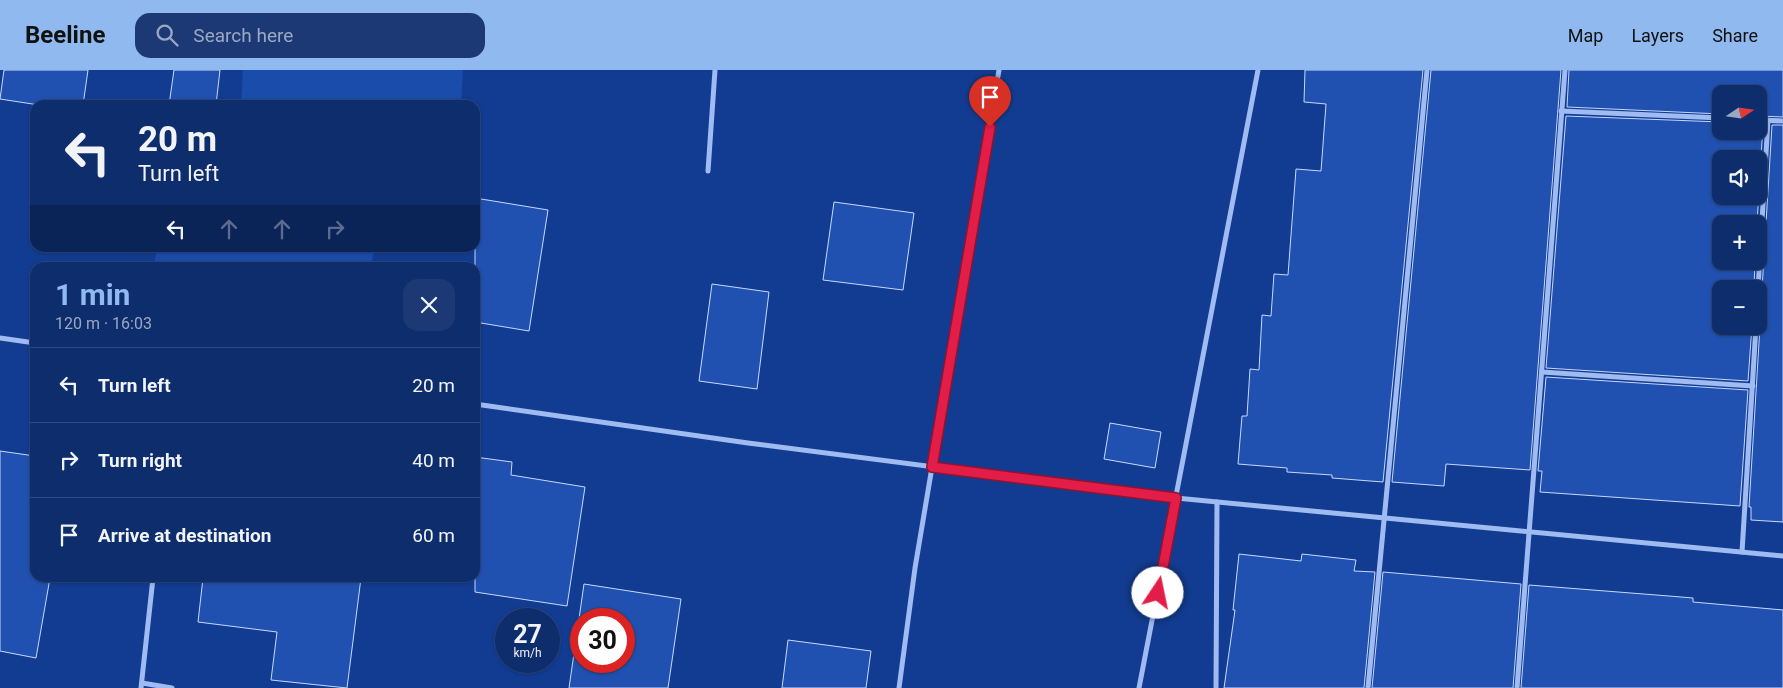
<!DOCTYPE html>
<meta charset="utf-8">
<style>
:root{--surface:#0e2d6d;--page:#1c3975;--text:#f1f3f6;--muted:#9ba8c2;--line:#2e4980;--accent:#90b9f0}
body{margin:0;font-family:Roboto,sans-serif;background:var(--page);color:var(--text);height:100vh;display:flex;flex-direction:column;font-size:19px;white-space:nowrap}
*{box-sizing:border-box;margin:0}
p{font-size:16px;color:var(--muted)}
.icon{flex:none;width:28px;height:28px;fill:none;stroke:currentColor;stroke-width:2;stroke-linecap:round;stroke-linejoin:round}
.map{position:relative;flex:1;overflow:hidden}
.panel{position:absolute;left:30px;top:192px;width:450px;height:320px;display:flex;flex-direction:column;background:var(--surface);border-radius:15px;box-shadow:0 1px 4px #0004,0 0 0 1px var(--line)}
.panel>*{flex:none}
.banner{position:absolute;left:30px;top:30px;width:450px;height:152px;border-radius:15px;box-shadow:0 1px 4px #0004,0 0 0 1px var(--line);background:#0e2d6d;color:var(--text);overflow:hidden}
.needle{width:32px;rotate:77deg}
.controls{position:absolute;left:1712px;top:15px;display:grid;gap:10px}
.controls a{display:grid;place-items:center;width:55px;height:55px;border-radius:10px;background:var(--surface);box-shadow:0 1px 4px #0004,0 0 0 1px var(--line);font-size:25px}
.speed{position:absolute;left:495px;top:538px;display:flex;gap:10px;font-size:25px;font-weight:700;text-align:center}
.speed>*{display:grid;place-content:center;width:65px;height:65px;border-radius:50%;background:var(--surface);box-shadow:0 1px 4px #0004,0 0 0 1px var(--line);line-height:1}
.speed small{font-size:12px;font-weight:400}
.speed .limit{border:8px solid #d22;background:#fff;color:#111}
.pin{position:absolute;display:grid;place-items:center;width:42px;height:42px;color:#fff;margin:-51px -21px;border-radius:50% 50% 50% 0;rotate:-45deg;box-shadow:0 0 5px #0007}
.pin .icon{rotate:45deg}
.me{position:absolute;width:55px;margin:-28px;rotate:11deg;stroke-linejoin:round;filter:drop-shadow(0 0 4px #0008)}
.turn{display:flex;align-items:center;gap:18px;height:105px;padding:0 25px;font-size:22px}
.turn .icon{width:65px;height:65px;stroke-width:2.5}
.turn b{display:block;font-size:35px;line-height:42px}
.lanes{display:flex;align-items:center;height:48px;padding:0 25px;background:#0003;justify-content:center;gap:25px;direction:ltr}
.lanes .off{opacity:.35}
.round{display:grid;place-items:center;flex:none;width:52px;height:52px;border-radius:15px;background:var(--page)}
.head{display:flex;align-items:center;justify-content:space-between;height:85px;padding:0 25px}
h1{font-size:30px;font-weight:700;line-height:38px;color:var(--accent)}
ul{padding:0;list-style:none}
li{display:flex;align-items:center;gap:15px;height:75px;padding:0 25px;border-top:1px solid var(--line)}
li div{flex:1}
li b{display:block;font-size:19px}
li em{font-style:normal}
header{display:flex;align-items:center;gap:30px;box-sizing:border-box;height:70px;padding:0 25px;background:var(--accent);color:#111}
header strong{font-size:24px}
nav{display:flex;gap:28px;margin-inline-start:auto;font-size:18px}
.search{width:350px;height:45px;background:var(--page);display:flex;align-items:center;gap:12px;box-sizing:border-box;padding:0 18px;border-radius:15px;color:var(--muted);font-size:19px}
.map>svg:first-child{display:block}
.green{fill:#1a4cac}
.building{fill:#2051b1;stroke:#c6d9fd;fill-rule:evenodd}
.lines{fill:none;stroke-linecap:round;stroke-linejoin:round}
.street{stroke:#9fbbf2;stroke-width:5}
.route-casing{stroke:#92132f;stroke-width:12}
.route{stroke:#e11d48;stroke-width:9}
</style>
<header>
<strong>Beeline</strong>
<div class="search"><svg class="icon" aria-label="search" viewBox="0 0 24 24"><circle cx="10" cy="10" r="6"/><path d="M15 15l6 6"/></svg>Search here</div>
<nav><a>Map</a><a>Layers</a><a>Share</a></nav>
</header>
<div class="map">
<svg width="1783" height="618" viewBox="0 0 1783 618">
<rect width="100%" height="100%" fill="#123c91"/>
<!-- green -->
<g class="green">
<polygon points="243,0 463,0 461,35 241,35"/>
<polygon points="157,178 374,178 371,197 154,197"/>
</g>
<!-- building -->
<g class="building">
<polygon points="4,0 88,0 83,35 39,35 0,29"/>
<polygon points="174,0 220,0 216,35 169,35"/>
<polygon points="1305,0 1423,0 1383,412 1332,408 1332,405 1287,402 1287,398 1238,394 1242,346 1247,346 1250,299 1259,300 1262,245 1271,246 1274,204 1288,205 1296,99 1321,101 1326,34 1304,32"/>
<polygon points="1431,0 1561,0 1530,400 1446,394 1444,416 1392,412"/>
<polygon points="1569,0 1783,0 1783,47 1759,46 1759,24 1721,24 1721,44 1567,37"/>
<path d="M 1566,46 L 1721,52 L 1721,61 L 1759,61 L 1759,54 L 1763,55 L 1757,154 L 1721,154 L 1721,191 L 1755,191 L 1754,219 L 1721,219 L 1721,256 L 1752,256 L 1748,311 L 1546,298 ZM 1721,89 L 1759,89 L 1759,126 L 1721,126 Z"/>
<polygon points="1772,55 1783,55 1783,452 1751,450 1751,437 1749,437 1760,256 1759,223 1762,219"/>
<polygon points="475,128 548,140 529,261 475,252"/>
<polygon points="834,132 914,143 903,220 823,210"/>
<polygon points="712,214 769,222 757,319 699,311"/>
<polygon points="1546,307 1748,320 1740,436 1540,422 1542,401 1538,401"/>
<polygon points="1110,353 1161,362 1155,398 1104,389"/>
<polygon points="0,381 35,386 35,508 50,508 36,588 0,581"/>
<polygon points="475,387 512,392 511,405 585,417 567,536 475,522"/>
<polygon points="1239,484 1301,491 1302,484 1356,490 1354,501 1375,502 1364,618 1224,618 1235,540 1233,540"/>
<polygon points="1383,502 1521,514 1513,618 1372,618"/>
<polygon points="203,508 361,508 347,618 271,610 277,562 198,552"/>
<path d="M 584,514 L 681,529 L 668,618 L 569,618 ZM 581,549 L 624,549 L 624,591 L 581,591 Z"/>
<polygon points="1529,515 1669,526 1693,528 1693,532 1783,540 1783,618 1521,618"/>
<polygon points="788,570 871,581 866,618 782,618"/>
</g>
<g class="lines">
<!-- street -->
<g class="street">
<polyline points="1561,41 1721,48"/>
<polyline points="1759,50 1783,51"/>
<polyline points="708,101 715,0"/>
<polyline points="1758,219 1768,50"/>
<polyline points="0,268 35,273"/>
<polyline points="1542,302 1753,316"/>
<polyline points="475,334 748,373 1176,428 1783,486"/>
<polyline points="1742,482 1756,256"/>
<polyline points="142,613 172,618"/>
<polyline points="141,618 153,508"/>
<polyline points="899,618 915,498 999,0"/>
<polyline points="1139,618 1258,0"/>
<polyline points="1216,618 1217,432"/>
<polyline points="1368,618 1427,0"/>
<polyline points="1517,618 1565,0"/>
</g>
</g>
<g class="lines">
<!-- route casing -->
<g class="route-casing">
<polyline id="route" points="990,57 932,397 1176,428 1158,523"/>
</g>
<!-- route -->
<use href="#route" class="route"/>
</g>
</svg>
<div class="controls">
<a><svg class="needle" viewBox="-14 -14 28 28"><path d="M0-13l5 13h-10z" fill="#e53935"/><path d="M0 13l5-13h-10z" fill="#9ba8c2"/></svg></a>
<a><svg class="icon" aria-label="sound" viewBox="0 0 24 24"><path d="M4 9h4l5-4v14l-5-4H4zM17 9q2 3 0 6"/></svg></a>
<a>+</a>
<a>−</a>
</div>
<div class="speed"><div>27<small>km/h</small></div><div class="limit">30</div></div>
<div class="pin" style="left:990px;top:57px;background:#d93025"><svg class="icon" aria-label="arrive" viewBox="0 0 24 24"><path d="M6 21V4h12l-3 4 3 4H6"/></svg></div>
<svg class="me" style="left:1158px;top:523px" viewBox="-20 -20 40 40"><circle r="19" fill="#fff"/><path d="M0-13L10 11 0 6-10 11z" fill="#e11d48"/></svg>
<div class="banner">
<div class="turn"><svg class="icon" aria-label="left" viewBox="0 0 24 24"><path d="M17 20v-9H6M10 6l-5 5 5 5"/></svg><div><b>20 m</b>Turn left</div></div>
<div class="lanes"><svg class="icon" aria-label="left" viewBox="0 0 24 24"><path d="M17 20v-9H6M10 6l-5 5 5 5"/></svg><svg class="icon off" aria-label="ahead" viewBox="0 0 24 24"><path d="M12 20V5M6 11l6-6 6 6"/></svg><svg class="icon off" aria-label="ahead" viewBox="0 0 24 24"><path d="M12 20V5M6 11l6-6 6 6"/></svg><svg class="icon off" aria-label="right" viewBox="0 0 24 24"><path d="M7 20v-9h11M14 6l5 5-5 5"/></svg></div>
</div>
<section class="panel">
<div class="head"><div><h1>1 min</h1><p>120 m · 16:03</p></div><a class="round"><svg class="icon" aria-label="close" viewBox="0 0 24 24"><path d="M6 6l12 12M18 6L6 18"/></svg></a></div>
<ul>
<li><svg class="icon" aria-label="left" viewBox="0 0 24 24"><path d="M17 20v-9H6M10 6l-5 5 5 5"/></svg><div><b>Turn left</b></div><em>20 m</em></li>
<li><svg class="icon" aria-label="right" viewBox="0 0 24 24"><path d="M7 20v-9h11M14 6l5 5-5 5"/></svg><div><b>Turn right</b></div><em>40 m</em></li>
<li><svg class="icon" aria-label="arrive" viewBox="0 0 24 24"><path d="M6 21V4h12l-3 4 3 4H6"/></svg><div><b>Arrive at destination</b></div><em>60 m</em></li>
</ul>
</section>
</div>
